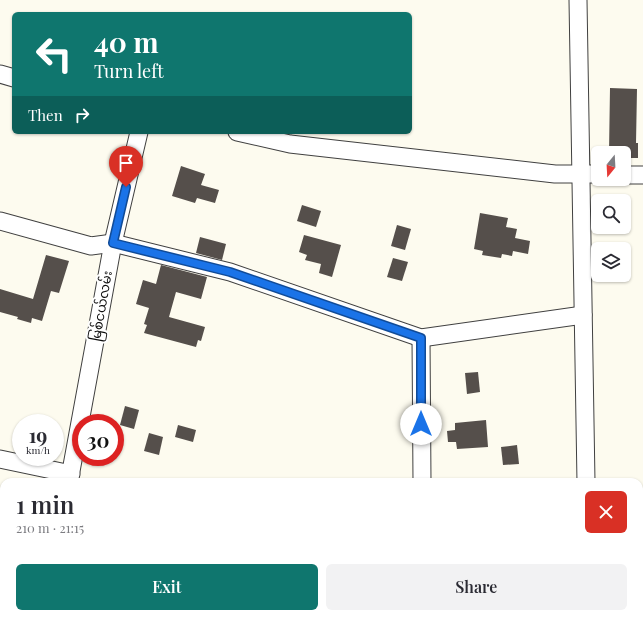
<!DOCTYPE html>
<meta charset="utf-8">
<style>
:root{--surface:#fff;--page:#f2f2f3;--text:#2b2b33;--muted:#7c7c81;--accent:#0f766e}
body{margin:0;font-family:"Playfair Display","Noto Sans Myanmar",serif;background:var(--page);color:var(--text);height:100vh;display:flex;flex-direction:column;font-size:15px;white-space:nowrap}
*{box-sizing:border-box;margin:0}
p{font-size:13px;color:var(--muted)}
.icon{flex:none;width:22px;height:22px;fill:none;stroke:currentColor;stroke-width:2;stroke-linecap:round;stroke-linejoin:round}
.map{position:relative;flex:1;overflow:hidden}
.sheet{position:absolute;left:0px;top:478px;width:643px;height:140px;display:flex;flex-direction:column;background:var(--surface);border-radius:12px 12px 0 0;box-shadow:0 1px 3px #0004}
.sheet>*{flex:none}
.hud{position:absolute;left:12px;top:12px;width:400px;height:122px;border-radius:6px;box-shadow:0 1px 3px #0004;background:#0f766e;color:#fff;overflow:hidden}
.needle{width:26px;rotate:198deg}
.controls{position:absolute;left:591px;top:146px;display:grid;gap:8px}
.controls a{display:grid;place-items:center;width:40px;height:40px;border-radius:6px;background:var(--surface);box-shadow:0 1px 3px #0004;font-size:20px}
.speed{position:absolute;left:12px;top:414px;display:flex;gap:8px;font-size:20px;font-weight:700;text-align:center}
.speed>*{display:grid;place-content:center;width:52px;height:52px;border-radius:50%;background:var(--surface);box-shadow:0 1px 3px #0004;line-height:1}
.speed small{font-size:10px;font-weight:400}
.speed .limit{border:6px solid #d22;background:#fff;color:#111}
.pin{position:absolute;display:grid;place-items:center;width:34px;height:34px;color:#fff;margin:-41px -17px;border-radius:50% 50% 50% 0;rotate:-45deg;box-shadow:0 0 4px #0007}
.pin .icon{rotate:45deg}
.me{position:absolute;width:44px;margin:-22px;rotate:0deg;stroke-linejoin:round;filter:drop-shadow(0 0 3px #0008)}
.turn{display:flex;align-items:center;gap:14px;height:84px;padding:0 16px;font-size:18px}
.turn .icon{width:52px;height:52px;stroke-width:2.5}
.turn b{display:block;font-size:28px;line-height:34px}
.then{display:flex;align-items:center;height:38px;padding:0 16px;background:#0003;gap:8px;font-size:15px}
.round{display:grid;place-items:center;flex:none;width:42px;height:42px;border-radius:6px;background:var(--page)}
.overview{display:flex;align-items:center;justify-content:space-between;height:68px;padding:0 16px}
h1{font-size:24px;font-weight:600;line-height:30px}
.button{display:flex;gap:8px;margin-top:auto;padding:8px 16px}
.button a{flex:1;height:46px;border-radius:6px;background:var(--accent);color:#fff;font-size:16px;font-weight:600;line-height:46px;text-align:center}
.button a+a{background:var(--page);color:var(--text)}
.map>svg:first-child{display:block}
.building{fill:#554f4b}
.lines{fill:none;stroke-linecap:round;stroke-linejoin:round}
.minor-casing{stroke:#404040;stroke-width:19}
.minor{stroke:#fff;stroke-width:17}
.route-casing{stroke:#114b97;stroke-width:10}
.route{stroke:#1a73e8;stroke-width:7}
.labels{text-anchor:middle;stroke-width:4;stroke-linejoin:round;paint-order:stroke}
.street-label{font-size:13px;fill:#0d0d0d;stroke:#fff}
</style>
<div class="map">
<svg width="643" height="618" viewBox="0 0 643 618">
<rect width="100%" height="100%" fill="#fdfbef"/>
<!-- building -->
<g class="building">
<polygon points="610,88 637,89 636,143 638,143 638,158 624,158 624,153 609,153"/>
<polygon points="181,166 205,174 201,185 219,190 215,203 197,198 195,203 172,196"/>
<polygon points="302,205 321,211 316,227 297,221"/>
<polygon points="480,213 508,218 506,227 517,229 515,238 530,241 528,254 513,251 512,256 502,254 501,258 482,255 483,251 474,249"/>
<polygon points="397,225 411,229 405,250 391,246"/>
<polygon points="304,235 341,245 332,277 319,273 321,264 305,260 307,255 299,252"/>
<polygon points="200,237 226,244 222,260 196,253"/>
<polygon points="46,255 69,261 59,293 51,291 42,321 32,318 31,323 17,319 18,317 0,312 0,289 33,299"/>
<polygon points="393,258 408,262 402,281 387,277"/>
<polygon points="161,265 207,277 201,299 176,292 169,317 205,327 201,341 198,340 196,347 144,333 147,325 144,324 149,308 136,304 143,280 156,284"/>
<polygon points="478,372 480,392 467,394 465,373"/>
<polygon points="125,406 139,410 134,429 120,425"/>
<polygon points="486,420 488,447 457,449 456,442 448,442 447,431 455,430 455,423"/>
<polygon points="178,425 196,430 193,442 175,437"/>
<polygon points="149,433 163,437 159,455 144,451"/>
<polygon points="517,445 519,464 503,465 501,447"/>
</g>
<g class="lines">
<!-- minor casing -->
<g class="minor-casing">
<g id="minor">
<polyline points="578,0 586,482"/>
<polyline points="0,74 14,78"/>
<polyline points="237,132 290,144 555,174 598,174"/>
<polyline points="624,175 643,175"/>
<polyline points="0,221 91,246 113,243 230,272 421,338 583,315"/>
<polyline points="421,338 422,482"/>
<polyline points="0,459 71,474"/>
<polyline points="69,482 113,243 139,132"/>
<polyline points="422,614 422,618"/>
<polyline points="588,614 588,618"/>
<polyline points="33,618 35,614"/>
</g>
</g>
<!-- minor -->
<use href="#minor" class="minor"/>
</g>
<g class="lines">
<!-- route casing -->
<g class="route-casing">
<polyline id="route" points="126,187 113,243 230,272 421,338 421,424"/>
</g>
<!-- route -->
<use href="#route" class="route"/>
</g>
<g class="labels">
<!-- street labels -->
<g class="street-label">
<text transform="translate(101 306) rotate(-80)" y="5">မြစ်ငယ်လမ်း</text>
</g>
</g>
</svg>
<div class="controls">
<a><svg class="needle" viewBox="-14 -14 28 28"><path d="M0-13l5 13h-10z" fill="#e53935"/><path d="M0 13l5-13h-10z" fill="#7c7c81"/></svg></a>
<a><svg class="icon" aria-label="search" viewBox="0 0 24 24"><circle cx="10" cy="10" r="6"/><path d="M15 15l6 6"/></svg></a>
<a><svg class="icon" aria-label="layers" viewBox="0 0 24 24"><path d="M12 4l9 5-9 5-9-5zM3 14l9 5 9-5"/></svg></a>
</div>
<div class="speed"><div>19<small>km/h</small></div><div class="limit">30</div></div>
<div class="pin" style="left:126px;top:187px;background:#d93025"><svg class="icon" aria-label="arrive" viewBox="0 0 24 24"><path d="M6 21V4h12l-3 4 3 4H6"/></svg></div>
<svg class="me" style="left:421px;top:424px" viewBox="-20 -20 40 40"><circle r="19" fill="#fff"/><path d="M0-13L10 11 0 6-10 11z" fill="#1a73e8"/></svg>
<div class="hud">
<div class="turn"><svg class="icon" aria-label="left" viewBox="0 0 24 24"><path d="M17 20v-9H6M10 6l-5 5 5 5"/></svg><div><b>40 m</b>Turn left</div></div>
<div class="then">Then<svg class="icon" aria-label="right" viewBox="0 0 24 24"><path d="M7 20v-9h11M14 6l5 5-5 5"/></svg></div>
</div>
<section class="sheet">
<div class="overview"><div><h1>1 min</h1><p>210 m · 21:15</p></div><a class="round" style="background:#d93025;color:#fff"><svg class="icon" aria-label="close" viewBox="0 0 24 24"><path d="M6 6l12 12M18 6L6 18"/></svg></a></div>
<div class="button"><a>Exit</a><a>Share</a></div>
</section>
</div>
